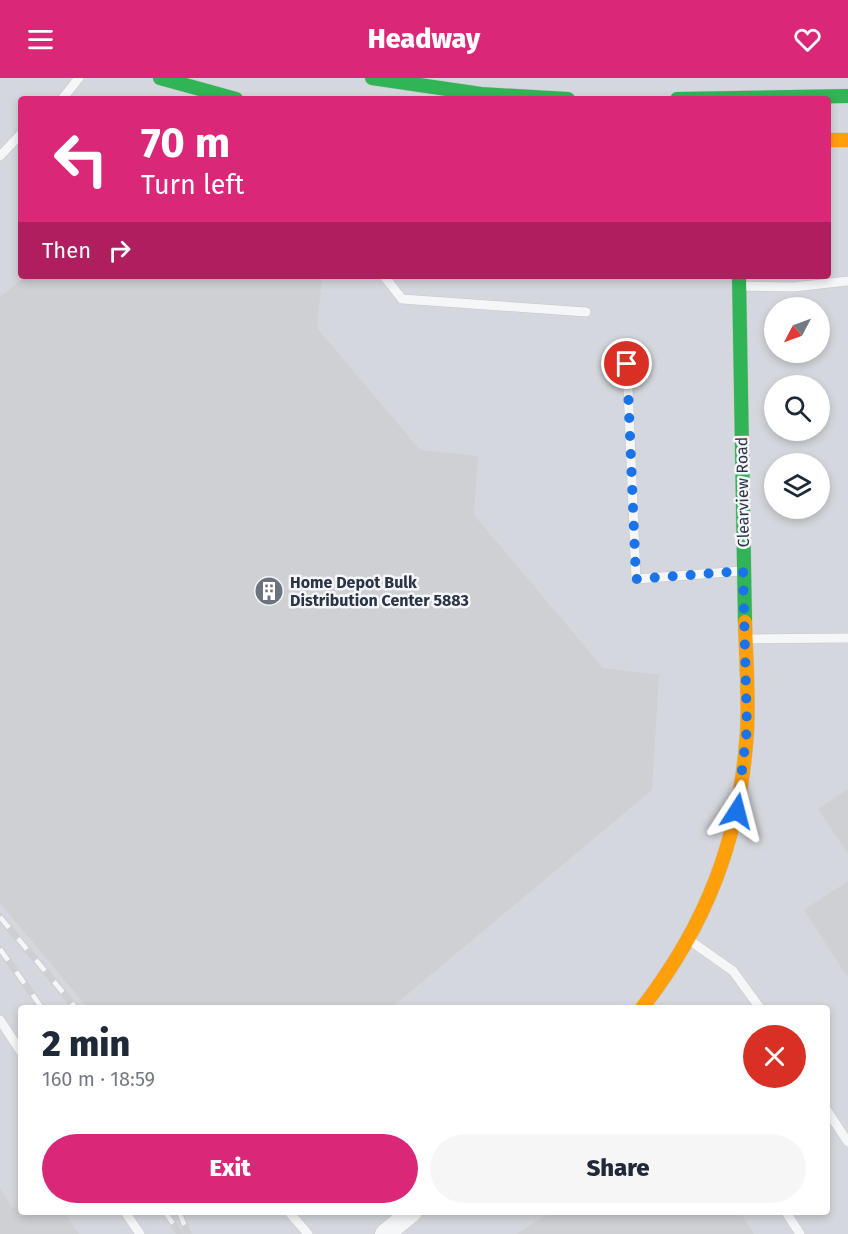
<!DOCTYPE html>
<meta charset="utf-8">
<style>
:root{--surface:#fff;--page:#f6f6f7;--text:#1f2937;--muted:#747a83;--accent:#db2777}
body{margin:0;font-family:"Fira Sans",sans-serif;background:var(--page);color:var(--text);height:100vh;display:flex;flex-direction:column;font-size:22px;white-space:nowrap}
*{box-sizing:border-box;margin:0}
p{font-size:20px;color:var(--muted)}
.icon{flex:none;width:33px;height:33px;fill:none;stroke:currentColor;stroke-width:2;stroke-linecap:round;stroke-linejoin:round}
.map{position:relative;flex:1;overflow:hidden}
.drawer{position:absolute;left:18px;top:927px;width:812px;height:210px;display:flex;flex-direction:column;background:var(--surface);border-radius:6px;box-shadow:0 3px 9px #0003}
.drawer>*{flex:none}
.hud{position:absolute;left:18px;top:18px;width:813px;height:183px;border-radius:6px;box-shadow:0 3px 9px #0003;background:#db2777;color:#fff;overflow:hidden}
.needle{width:39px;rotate:229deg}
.tools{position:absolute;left:764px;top:219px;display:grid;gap:12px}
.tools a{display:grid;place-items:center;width:66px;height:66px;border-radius:50%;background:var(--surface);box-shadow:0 3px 9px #0003;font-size:30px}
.pin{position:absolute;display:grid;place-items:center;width:51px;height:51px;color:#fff;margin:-26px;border:3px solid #fff;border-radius:50%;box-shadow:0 2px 6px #0007}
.me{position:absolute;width:66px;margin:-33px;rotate:9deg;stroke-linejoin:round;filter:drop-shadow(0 0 4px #0008)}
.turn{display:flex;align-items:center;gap:21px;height:126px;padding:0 24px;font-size:27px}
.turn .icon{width:78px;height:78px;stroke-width:2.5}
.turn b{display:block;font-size:42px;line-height:51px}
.then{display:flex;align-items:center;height:57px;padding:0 24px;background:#0003;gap:12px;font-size:22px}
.round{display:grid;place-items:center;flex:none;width:63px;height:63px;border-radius:32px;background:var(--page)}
.summary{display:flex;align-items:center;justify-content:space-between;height:102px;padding:0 24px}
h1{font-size:36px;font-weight:800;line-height:45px}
.action{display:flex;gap:12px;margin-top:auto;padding:12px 24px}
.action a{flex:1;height:69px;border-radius:36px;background:var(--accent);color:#fff;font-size:24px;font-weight:800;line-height:69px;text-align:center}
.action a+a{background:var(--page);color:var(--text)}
header{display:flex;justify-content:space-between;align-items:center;height:78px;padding:0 24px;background:var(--accent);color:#fff;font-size:27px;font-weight:800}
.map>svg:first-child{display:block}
.built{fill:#d4d7dd;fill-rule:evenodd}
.building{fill:#ced0d3}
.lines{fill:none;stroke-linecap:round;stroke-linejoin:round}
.lane-casing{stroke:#c4c6c8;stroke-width:10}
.street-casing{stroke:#c4c6c8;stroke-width:21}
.fast-casing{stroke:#c4c6c8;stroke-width:15}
.slow-casing{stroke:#c4c6c8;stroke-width:15}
.lane{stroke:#f5f6f7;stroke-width:9}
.street{stroke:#f5f6f7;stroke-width:20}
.fast{stroke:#30b455;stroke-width:14}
.slow{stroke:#ff9f0a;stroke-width:14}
.rail-casing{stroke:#cecfd2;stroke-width:7}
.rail{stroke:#f4f6f9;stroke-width:4.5;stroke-dasharray:14;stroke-linecap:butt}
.route{stroke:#1a73e8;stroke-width:10;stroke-dasharray:0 18}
.labels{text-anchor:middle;stroke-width:5;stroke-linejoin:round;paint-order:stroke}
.street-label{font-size:16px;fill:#2b3445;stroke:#f4f6f9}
.poi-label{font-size:16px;font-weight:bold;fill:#2b3445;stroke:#f4f6f9;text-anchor:start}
</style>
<header><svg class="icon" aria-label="menu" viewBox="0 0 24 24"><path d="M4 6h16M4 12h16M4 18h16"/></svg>Headway<svg class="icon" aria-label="heart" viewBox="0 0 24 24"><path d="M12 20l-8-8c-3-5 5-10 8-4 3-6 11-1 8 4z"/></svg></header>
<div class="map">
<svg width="848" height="1156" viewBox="0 0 848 1156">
<rect width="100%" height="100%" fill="#e6e8ea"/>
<!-- built -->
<path class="built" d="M 0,0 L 848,0 L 848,1156 L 0,1156 ZM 21,21 L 828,21 L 828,198 L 21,198 ZM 774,230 L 819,230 L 819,274 L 774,274 ZM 774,308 L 819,308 L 819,352 L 774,352 ZM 774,386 L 819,386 L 819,430 L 774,430 ZM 21,930 L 826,930 L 826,1134 L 21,1134 Z"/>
<!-- building -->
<g class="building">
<polygon points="26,198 322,198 317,250 420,372 478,378 474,437 603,590 659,597 652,712 391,930 88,930 0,825 0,219"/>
<polygon points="848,711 848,776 818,731"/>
<polygon points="848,803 848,900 804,832"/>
<polygon points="0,1111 13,1131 21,1126 21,1134 64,1134 79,1156 0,1156"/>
<polygon points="551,1134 740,1134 754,1156 517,1156"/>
</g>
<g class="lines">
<!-- lane casing -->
<g class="lane-casing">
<g id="lane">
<polyline points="62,21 79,0"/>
<polyline points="0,78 21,56"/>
<polyline points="384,198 402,221 586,234"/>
<polyline points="741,208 794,209 848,203"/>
<polyline points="627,286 636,501 741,493"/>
<polyline points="748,561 848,560"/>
<polyline points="692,864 733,893 760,930"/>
<polyline points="0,942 21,974"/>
<polyline points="826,1031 848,1064"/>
<polyline points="125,1134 140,1156"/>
<polyline points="289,1134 308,1156"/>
<polyline points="786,1134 800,1156"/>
</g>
</g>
<!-- street casing -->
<g class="street-casing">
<polyline id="street" points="385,1156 412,1134"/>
</g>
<!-- fast casing -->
<g class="fast-casing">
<g id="fast">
<polyline points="160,0 236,21"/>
<polyline points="372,0 481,16 568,21"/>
<polyline points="677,21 848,18"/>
<polyline points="739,198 745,544"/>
</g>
</g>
<!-- slow casing -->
<g class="slow-casing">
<g id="slow">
<polyline points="828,62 848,62"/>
<path d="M 642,930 C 707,846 740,760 747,654 C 749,618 746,581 745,544"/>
</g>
</g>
<!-- lane -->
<use href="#lane" class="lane"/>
<!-- street -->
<use href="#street" class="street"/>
<!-- fast -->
<use href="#fast" class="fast"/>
<!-- slow -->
<use href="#slow" class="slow"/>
<!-- rail casing -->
<g class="rail-casing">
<g id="rail">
<polyline points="0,839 76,930"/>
<polyline points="0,871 42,930"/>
<polyline points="165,1134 180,1156"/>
<polyline points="179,1134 188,1156"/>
</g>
</g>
<!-- rail -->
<use href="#rail" class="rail"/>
</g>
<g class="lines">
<!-- route -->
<polyline class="route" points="627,286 636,501 743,493 747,651 737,733"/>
</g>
<!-- icons -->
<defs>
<g id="building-disc" transform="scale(1.5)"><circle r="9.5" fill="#6c737f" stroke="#f4f6f9"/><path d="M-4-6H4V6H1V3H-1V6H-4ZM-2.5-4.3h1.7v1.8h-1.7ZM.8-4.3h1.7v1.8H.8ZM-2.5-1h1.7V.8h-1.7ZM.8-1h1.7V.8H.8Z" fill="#fff"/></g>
</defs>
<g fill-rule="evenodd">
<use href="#building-disc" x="269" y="513"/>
</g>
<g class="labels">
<!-- street labels -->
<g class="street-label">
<text transform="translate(742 414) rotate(-91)" y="6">Clearview Road</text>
</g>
<!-- poi labels -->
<g class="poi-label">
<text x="290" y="510">Home Depot Bulk<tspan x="290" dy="18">Distribution Center 5883</tspan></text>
</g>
</g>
</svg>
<div class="tools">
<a><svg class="needle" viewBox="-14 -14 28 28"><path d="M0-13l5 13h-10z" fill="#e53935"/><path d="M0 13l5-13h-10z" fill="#747a83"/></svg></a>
<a><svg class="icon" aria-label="search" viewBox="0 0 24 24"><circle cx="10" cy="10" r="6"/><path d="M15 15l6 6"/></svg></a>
<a><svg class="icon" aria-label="layers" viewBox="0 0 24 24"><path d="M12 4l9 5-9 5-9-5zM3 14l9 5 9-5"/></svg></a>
</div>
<div class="pin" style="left:627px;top:286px;background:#d93025"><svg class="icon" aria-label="arrive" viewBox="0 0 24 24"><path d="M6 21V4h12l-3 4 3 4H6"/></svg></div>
<svg class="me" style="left:737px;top:733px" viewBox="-20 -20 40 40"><path d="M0-17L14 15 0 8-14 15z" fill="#1a73e8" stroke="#fff" stroke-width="4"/></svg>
<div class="hud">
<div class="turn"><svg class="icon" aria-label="left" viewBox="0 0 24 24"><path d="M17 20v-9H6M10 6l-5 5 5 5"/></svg><div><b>70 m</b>Turn left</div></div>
<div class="then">Then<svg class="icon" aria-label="right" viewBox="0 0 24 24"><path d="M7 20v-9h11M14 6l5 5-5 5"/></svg></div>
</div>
<section class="drawer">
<div class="summary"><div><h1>2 min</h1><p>160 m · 18:59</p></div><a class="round" style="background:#d93025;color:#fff"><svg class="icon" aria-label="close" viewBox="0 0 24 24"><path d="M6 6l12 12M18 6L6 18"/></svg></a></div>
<div class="action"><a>Exit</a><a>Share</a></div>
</section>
</div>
